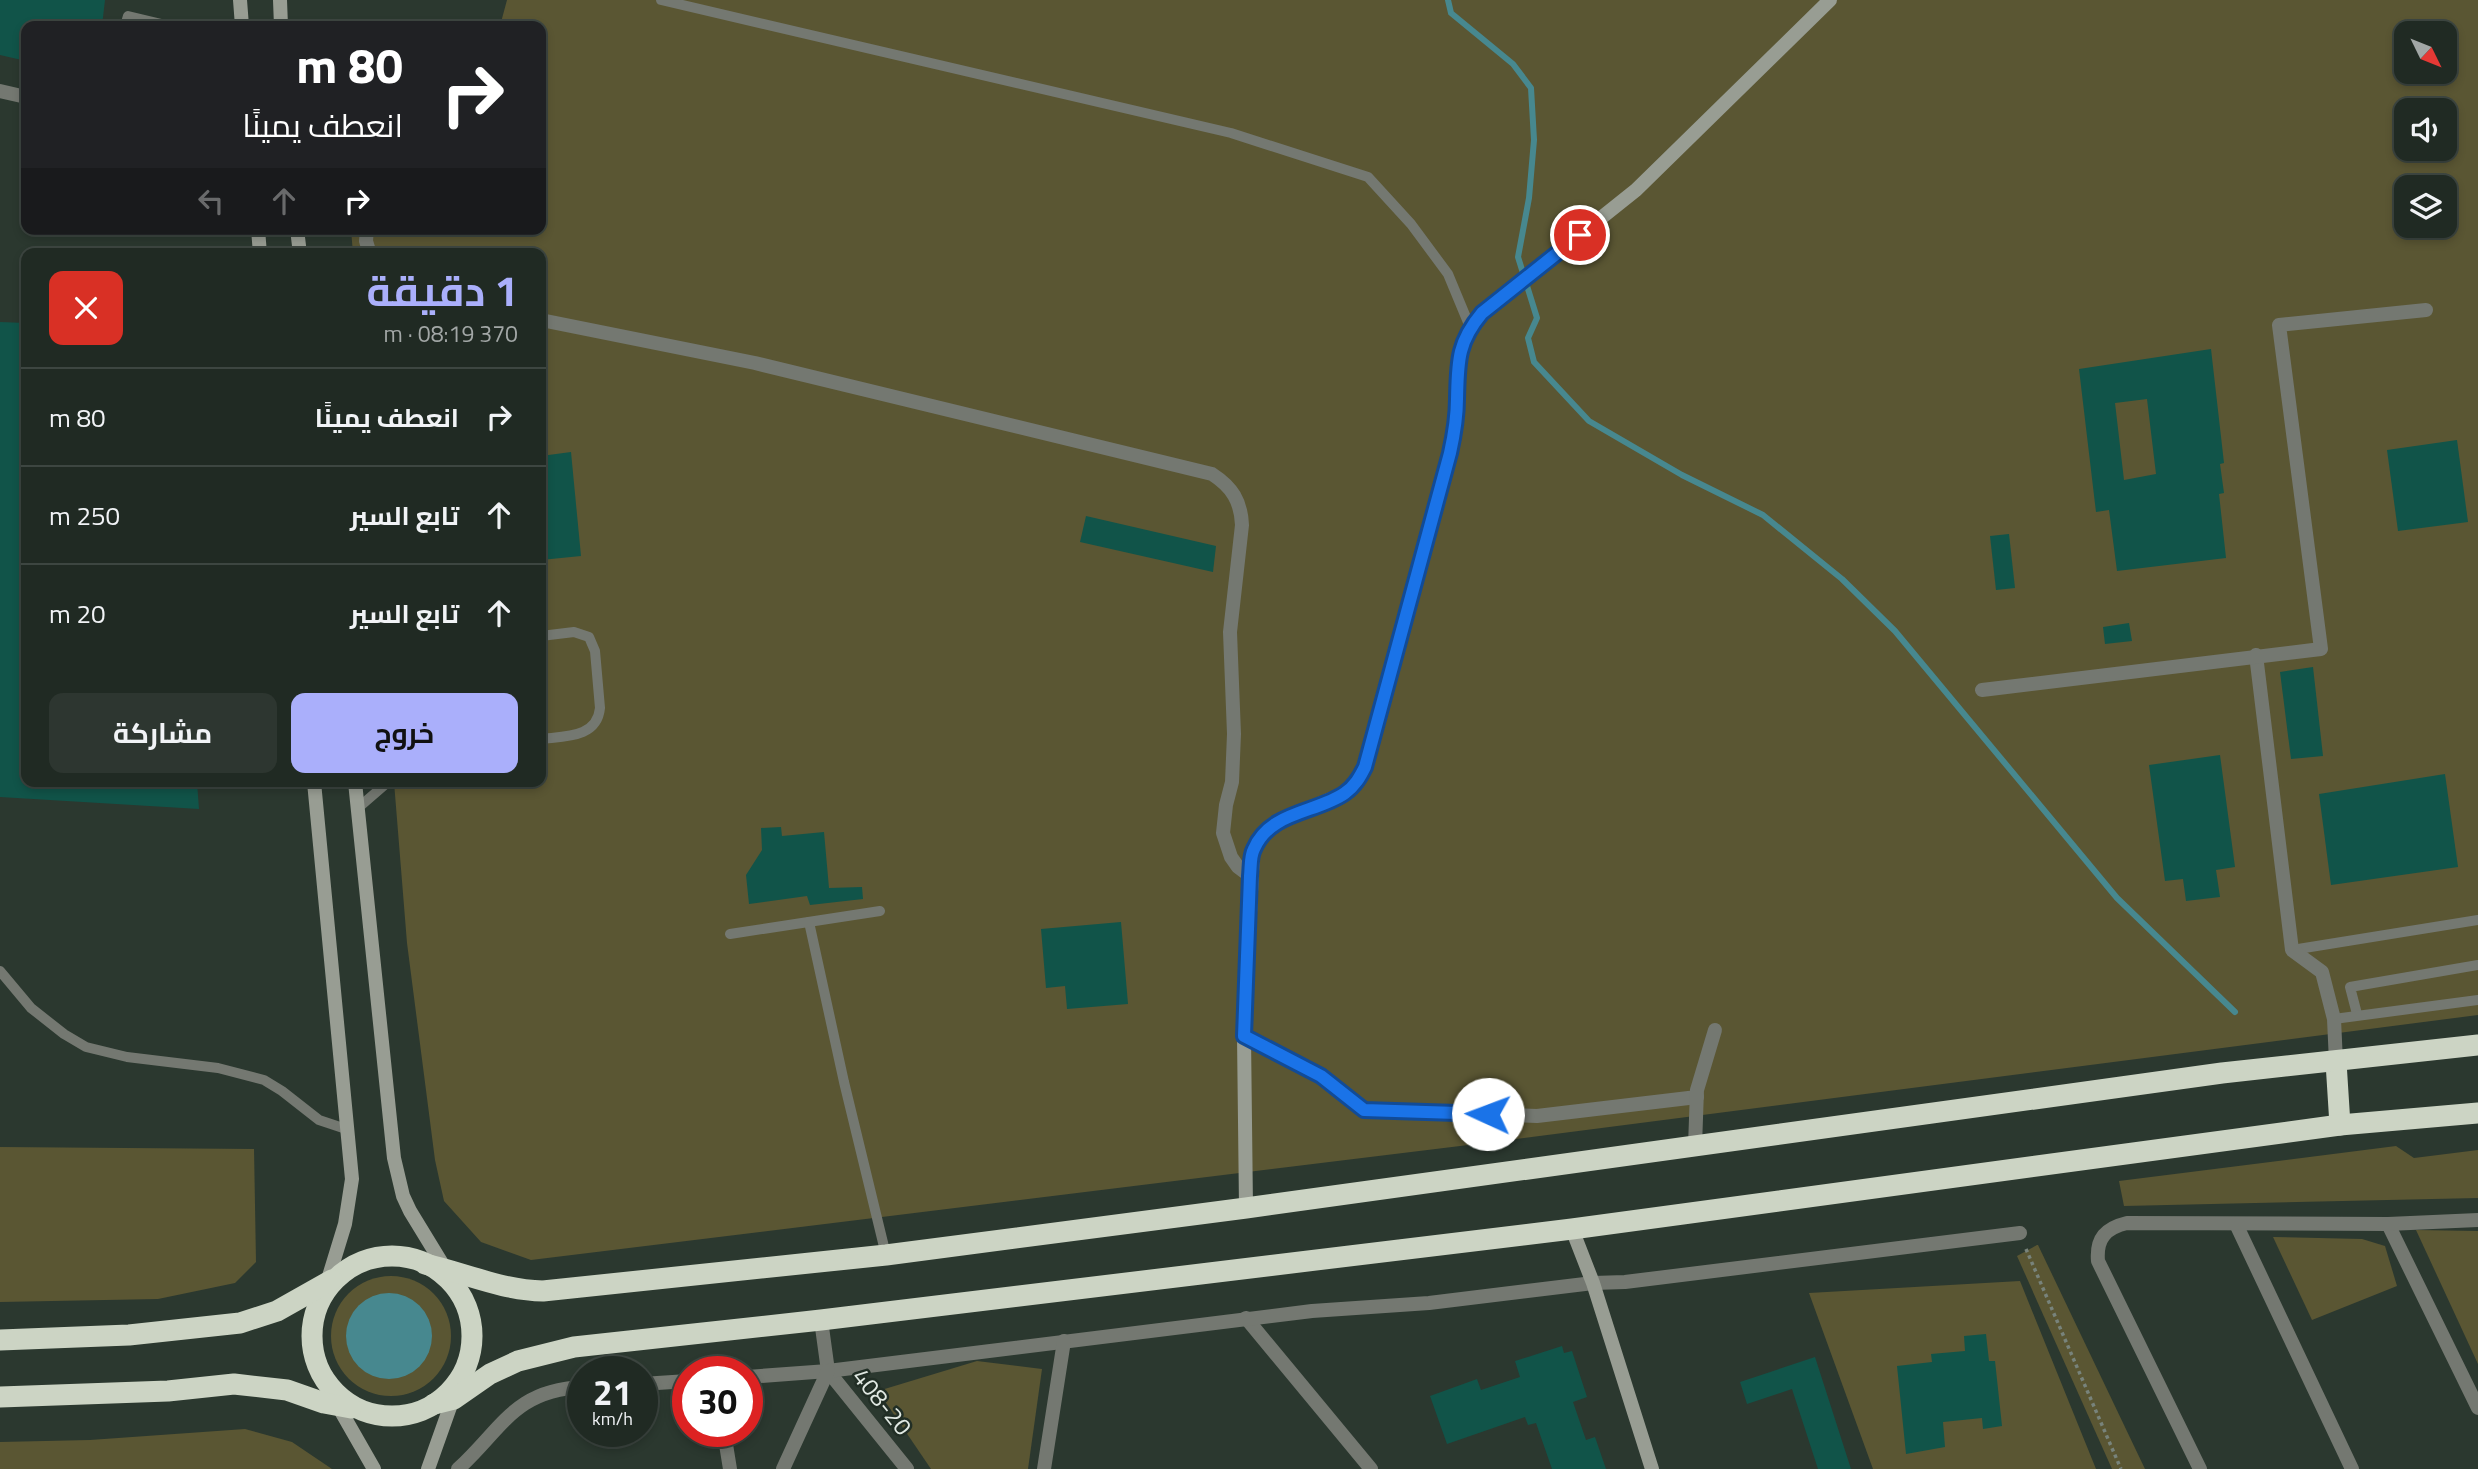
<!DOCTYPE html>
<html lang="ar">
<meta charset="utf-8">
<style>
:root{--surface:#202a23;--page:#2d3630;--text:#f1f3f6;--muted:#a2a7a6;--line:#3d4641;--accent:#aaaffb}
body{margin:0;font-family:"Titillium Web",Cairo,sans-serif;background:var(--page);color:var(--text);direction:rtl;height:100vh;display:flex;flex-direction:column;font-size:26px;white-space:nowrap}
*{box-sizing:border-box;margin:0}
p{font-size:23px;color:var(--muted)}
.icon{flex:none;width:38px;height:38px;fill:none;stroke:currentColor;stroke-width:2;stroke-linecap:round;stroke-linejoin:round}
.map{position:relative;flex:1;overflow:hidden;direction:ltr}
.drawer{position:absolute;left:21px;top:248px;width:525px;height:539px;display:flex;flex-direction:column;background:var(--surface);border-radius:14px;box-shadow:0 4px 10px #0003,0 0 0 2px var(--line);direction:rtl}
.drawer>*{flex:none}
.top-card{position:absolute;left:21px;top:21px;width:525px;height:214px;border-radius:14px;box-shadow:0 4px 10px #0003,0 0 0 2px var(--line);direction:rtl;background:#202124;color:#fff;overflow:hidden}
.needle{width:46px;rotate:133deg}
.fabs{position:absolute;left:2394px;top:21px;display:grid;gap:14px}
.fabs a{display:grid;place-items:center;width:63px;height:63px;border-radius:14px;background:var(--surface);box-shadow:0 4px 10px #0003,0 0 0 2px var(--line);font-size:35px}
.speed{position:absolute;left:567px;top:1356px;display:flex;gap:14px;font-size:35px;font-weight:700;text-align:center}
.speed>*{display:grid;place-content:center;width:91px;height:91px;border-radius:50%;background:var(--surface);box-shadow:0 4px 10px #0003,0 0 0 2px var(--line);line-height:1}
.speed small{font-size:18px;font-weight:400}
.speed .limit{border:10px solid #d22;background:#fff;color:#111}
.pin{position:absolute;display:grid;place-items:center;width:60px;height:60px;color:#fff;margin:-30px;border:4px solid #fff;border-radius:50%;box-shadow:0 2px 7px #0007}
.me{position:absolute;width:77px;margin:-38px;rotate:272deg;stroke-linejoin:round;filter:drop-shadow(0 0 5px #0008)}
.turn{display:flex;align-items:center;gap:24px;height:147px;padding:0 28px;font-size:32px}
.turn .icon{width:91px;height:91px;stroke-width:2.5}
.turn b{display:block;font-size:49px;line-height:60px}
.lanes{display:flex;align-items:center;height:66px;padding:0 28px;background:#0003;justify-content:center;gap:35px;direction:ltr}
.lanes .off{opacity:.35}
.round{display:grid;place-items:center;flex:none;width:74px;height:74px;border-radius:14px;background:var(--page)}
.summary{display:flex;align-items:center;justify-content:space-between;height:119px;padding:0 28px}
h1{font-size:42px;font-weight:700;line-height:52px;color:var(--accent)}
.primary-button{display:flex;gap:14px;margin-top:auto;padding:14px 28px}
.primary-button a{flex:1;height:80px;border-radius:14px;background:var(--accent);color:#111;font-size:28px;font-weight:700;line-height:80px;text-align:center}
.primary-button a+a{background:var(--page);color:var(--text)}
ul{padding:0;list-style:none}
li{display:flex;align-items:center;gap:21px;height:98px;padding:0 28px;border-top:2px solid var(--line)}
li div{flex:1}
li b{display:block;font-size:26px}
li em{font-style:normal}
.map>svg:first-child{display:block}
.green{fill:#5a5633;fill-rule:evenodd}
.water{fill:#47888f}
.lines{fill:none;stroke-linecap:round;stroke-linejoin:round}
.stream{stroke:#47888f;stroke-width:6}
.building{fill:#115449;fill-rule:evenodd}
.path{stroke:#78837b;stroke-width:3.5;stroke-dasharray:3.5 3.5;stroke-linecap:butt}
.lane{stroke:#747871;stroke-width:10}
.street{stroke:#747871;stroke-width:14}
.secondary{stroke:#989d93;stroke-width:14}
.highway{stroke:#ccd4c4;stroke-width:21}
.route-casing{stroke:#114b97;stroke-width:18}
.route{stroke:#1a73e8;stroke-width:12}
.labels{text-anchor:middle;stroke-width:5;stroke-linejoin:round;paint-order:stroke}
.street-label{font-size:24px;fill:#e1e9e3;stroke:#212e25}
</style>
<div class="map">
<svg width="2478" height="1469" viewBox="0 0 2478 1469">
<rect width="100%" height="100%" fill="#2b382f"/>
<!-- green -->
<g class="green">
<path d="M 507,0 L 2478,0 L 2478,1015 L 1501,1141 L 531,1260 L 481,1242 L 444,1201 L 435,1160 L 407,943 L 394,782 L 541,782 L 541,254 L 353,254 L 351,229 L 421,229 L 441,234 L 443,229 L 541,229 L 541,26 L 500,26 ZM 2406,33 L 2445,33 L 2445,72 L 2406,72 ZM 2406,110 L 2445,110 L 2445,149 L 2406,149 ZM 2406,187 L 2445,187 L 2445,226 L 2406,226 Z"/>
<polygon points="2396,1146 2414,1158 2478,1150 2478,1198 2124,1206 2119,1181"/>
<polygon points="0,1147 254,1149 256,1262 235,1283 158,1299 0,1302"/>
<polygon points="2416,1230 2478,1231 2478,1364"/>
<polygon points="2273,1237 2362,1239 2385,1246 2397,1286 2312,1320"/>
<polygon points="2037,1245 2038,1245 2145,1469 2112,1469 2017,1256"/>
<circle cx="391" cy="1336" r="60"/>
<polygon points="2020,1281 2096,1469 1873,1469 1809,1293"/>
<polygon points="977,1361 1042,1369 1028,1469 931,1469 878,1391"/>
<polygon points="245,1429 292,1442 332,1469 0,1469 0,1442 90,1440"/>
</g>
<!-- water -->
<circle class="water" cx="389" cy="1336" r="43"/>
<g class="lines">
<!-- stream -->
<polyline class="stream" points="1448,0 1451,13 1513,64 1531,88 1534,140 1529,198 1518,257 1537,318 1528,338 1534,362 1589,421 1682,475 1763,515 1842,579 1895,631 2117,898 2235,1012"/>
</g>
<!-- building -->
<g class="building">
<polygon points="0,0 105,0 102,26 26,26 26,61 0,55"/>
<polygon points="0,322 26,323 26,782 197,782 199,809 0,797"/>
<path d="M 2211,349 L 2224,463 L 2220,464 L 2224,493 L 2219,494 L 2226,558 L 2117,571 L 2109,510 L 2096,512 L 2079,369 ZM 2147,399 L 2156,474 L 2124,480 L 2115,403 Z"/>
<polygon points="2457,440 2468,522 2398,531 2387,450"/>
<polygon points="571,452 581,556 541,560 541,456"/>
<polygon points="1086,516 1216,546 1213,572 1080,542"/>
<polygon points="2009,534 2015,588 1996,590 1990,536"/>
<polygon points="2129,623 2132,641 2105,644 2103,627"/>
<polygon points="2313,667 2323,756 2291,759 2280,672"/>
<polygon points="2220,755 2235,867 2216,870 2220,897 2186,901 2183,879 2165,881 2149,765"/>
<polygon points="2445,774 2458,867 2331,885 2319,794"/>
<polygon points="781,827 782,836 824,832 829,888 862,887 863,899 810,905 807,896 749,904 746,875 762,850 761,828"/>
<polygon points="1121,922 1128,1004 1067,1009 1065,986 1046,988 1041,929"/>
<polygon points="1986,1334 1989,1361 1995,1361 2002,1426 1983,1429 1982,1418 1943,1422 1945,1447 1906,1454 1897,1366 1932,1362 1931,1354 1965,1351 1964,1336"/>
<polygon points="1562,1346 1564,1353 1572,1351 1587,1397 1573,1402 1586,1440 1595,1437 1606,1469 1552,1469 1536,1423 1528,1425 1525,1417 1447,1444 1430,1396 1477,1379 1481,1390 1520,1377 1515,1361"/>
<polygon points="1815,1357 1851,1469 1818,1469 1792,1389 1747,1404 1740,1382"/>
</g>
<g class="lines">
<!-- path -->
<polyline class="path" points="2026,1249 2121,1469"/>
<!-- lane -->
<g class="lane">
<polyline points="661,0 1231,133 1368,177 1411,224 1448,274 1470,327"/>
<polyline points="125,26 128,16 170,26"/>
<path d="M 541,636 L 574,632 L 589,637 L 595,651 L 600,708 C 597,738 565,736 541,739"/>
<polyline points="358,808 388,782"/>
<polyline points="809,922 844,1082 886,1255"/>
<polyline points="730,934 880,911"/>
<polyline points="2292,950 2478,920"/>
<polyline points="0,971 31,1008 64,1034 86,1047 127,1057 218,1068 264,1080 282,1091 319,1120 349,1130"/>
<polyline points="2357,1014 2350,987 2478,965"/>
<polyline points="2334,1019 2478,1000"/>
</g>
<!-- street -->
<g class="street">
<polyline points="0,91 26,97"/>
<polyline points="367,229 366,241 370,254"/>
<path d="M 541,320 L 755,363 L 1212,474 C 1232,487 1241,501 1242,525 L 1230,632 L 1234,734 L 1232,782 L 1226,805 L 1223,833 L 1231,857 L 1238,867 L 1250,876"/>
<polyline points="2256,655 2292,950 2322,972 2334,1019 2336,1062"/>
<polyline points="1982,690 2321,649 2279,325 2426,310"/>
<polyline points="1244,1036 1321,1076 1364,1110 1537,1116 1697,1097"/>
<polyline points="1695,1146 1697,1090 1715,1030"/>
<polyline points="2236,1224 2352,1469"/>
<polyline points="2388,1224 2478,1408"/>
<polyline points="1246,1318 1371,1469"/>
<polyline points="821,1320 828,1371 907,1469"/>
<polyline points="747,1377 828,1371 1312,1311 1429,1303 1593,1283 1625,1282 2020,1233"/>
<polyline points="642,1384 688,1381"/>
<polyline points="724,1432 730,1469"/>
<path d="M 458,1469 C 502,1429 514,1390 583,1387"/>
<polyline points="783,1469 828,1371"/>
<polyline points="1044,1469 1064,1341"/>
<path d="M 2200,1469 L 2098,1261 C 2096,1238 2106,1228 2127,1223 L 2388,1224 L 2478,1220"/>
</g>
<!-- secondary -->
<g class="secondary">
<polyline points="240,0 242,26"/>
<polyline points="280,0 281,26"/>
<polyline points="258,229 260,254"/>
<polyline points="297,229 300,254"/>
<polyline points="314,782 352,1179 345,1224 326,1286"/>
<polyline points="355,782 394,1158 403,1196 410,1211 446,1270"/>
<path d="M 1246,1208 L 1244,1036 L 1253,851 L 1263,834 L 1282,820 L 1343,794 L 1357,783 L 1365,767 L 1450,453 C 1454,435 1457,418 1457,399 C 1458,362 1457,343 1482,313 L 1636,190 L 1830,0"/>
<polyline points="1572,1229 1593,1283 1652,1469"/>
<polyline points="329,1386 338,1406 374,1469"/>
<polyline points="428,1469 460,1379"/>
</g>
<!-- highway -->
<g class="highway">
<polyline points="2336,1062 2340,1125"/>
<circle cx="392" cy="1336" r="80"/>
<path d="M 425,1264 C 465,1273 501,1290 543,1291 L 886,1255 L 1246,1208 L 2222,1073 L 2478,1045"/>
<polyline points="0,1340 129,1335 240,1323 277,1311 332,1280"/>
<polyline points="0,1397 168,1391 234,1384 287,1390 324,1403 351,1408"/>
<polyline points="434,1404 454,1399 490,1374 518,1361 574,1347 821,1320 1572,1229 2340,1125 2478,1113"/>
</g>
</g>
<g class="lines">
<!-- route casing -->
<g class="route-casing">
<path id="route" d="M 1488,1114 L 1364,1110 L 1321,1076 L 1244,1036 L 1250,876 C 1251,867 1250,856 1254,849 C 1270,811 1317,813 1345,793 C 1355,786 1360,777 1365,767 L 1450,453 C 1454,435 1457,418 1457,399 C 1458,362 1457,343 1482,313 L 1580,235"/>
</g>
<!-- route -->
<use href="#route" class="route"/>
</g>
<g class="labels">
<!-- street labels -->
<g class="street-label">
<text transform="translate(882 1402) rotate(51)" y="8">408-20</text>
</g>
</g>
</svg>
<div class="fabs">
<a><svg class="needle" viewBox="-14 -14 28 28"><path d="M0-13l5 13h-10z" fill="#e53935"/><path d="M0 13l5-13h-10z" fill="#a2a7a6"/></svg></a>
<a><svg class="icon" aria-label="sound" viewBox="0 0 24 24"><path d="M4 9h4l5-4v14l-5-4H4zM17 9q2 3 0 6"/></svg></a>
<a><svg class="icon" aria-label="layers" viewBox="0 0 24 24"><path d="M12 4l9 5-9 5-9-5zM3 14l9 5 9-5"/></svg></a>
</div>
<div class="speed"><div>21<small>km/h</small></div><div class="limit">30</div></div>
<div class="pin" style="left:1580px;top:235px;background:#d93025"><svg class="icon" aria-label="arrive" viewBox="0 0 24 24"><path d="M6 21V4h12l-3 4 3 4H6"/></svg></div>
<svg class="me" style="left:1488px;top:1114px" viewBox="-20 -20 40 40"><circle r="19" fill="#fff"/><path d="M0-13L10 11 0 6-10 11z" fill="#1a73e8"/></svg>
<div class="top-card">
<div class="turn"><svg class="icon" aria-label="right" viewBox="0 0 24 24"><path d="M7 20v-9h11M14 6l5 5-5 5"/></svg><div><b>80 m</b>انعطف يمينًا</div></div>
<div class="lanes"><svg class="icon off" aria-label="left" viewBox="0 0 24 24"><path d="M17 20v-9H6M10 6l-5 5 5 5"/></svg><svg class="icon off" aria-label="ahead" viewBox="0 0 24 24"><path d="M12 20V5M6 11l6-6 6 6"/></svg><svg class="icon" aria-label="right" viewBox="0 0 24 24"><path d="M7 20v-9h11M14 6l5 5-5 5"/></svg></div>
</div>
<section class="drawer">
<div class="summary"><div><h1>1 دقيقة</h1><p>370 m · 08:19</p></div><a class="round" style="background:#d93025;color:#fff"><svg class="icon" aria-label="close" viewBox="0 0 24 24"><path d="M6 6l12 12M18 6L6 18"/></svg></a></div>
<ul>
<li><svg class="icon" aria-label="right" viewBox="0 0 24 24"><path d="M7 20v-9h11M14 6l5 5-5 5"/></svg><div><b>انعطف يمينًا</b></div><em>80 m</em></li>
<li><svg class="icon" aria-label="ahead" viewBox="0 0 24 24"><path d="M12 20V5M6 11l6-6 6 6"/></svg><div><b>تابع السير</b></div><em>250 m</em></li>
<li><svg class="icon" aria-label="ahead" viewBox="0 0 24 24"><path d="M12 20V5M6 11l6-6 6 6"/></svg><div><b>تابع السير</b></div><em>20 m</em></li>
</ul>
<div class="primary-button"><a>خروج</a><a>مشاركة</a></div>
</section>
</div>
